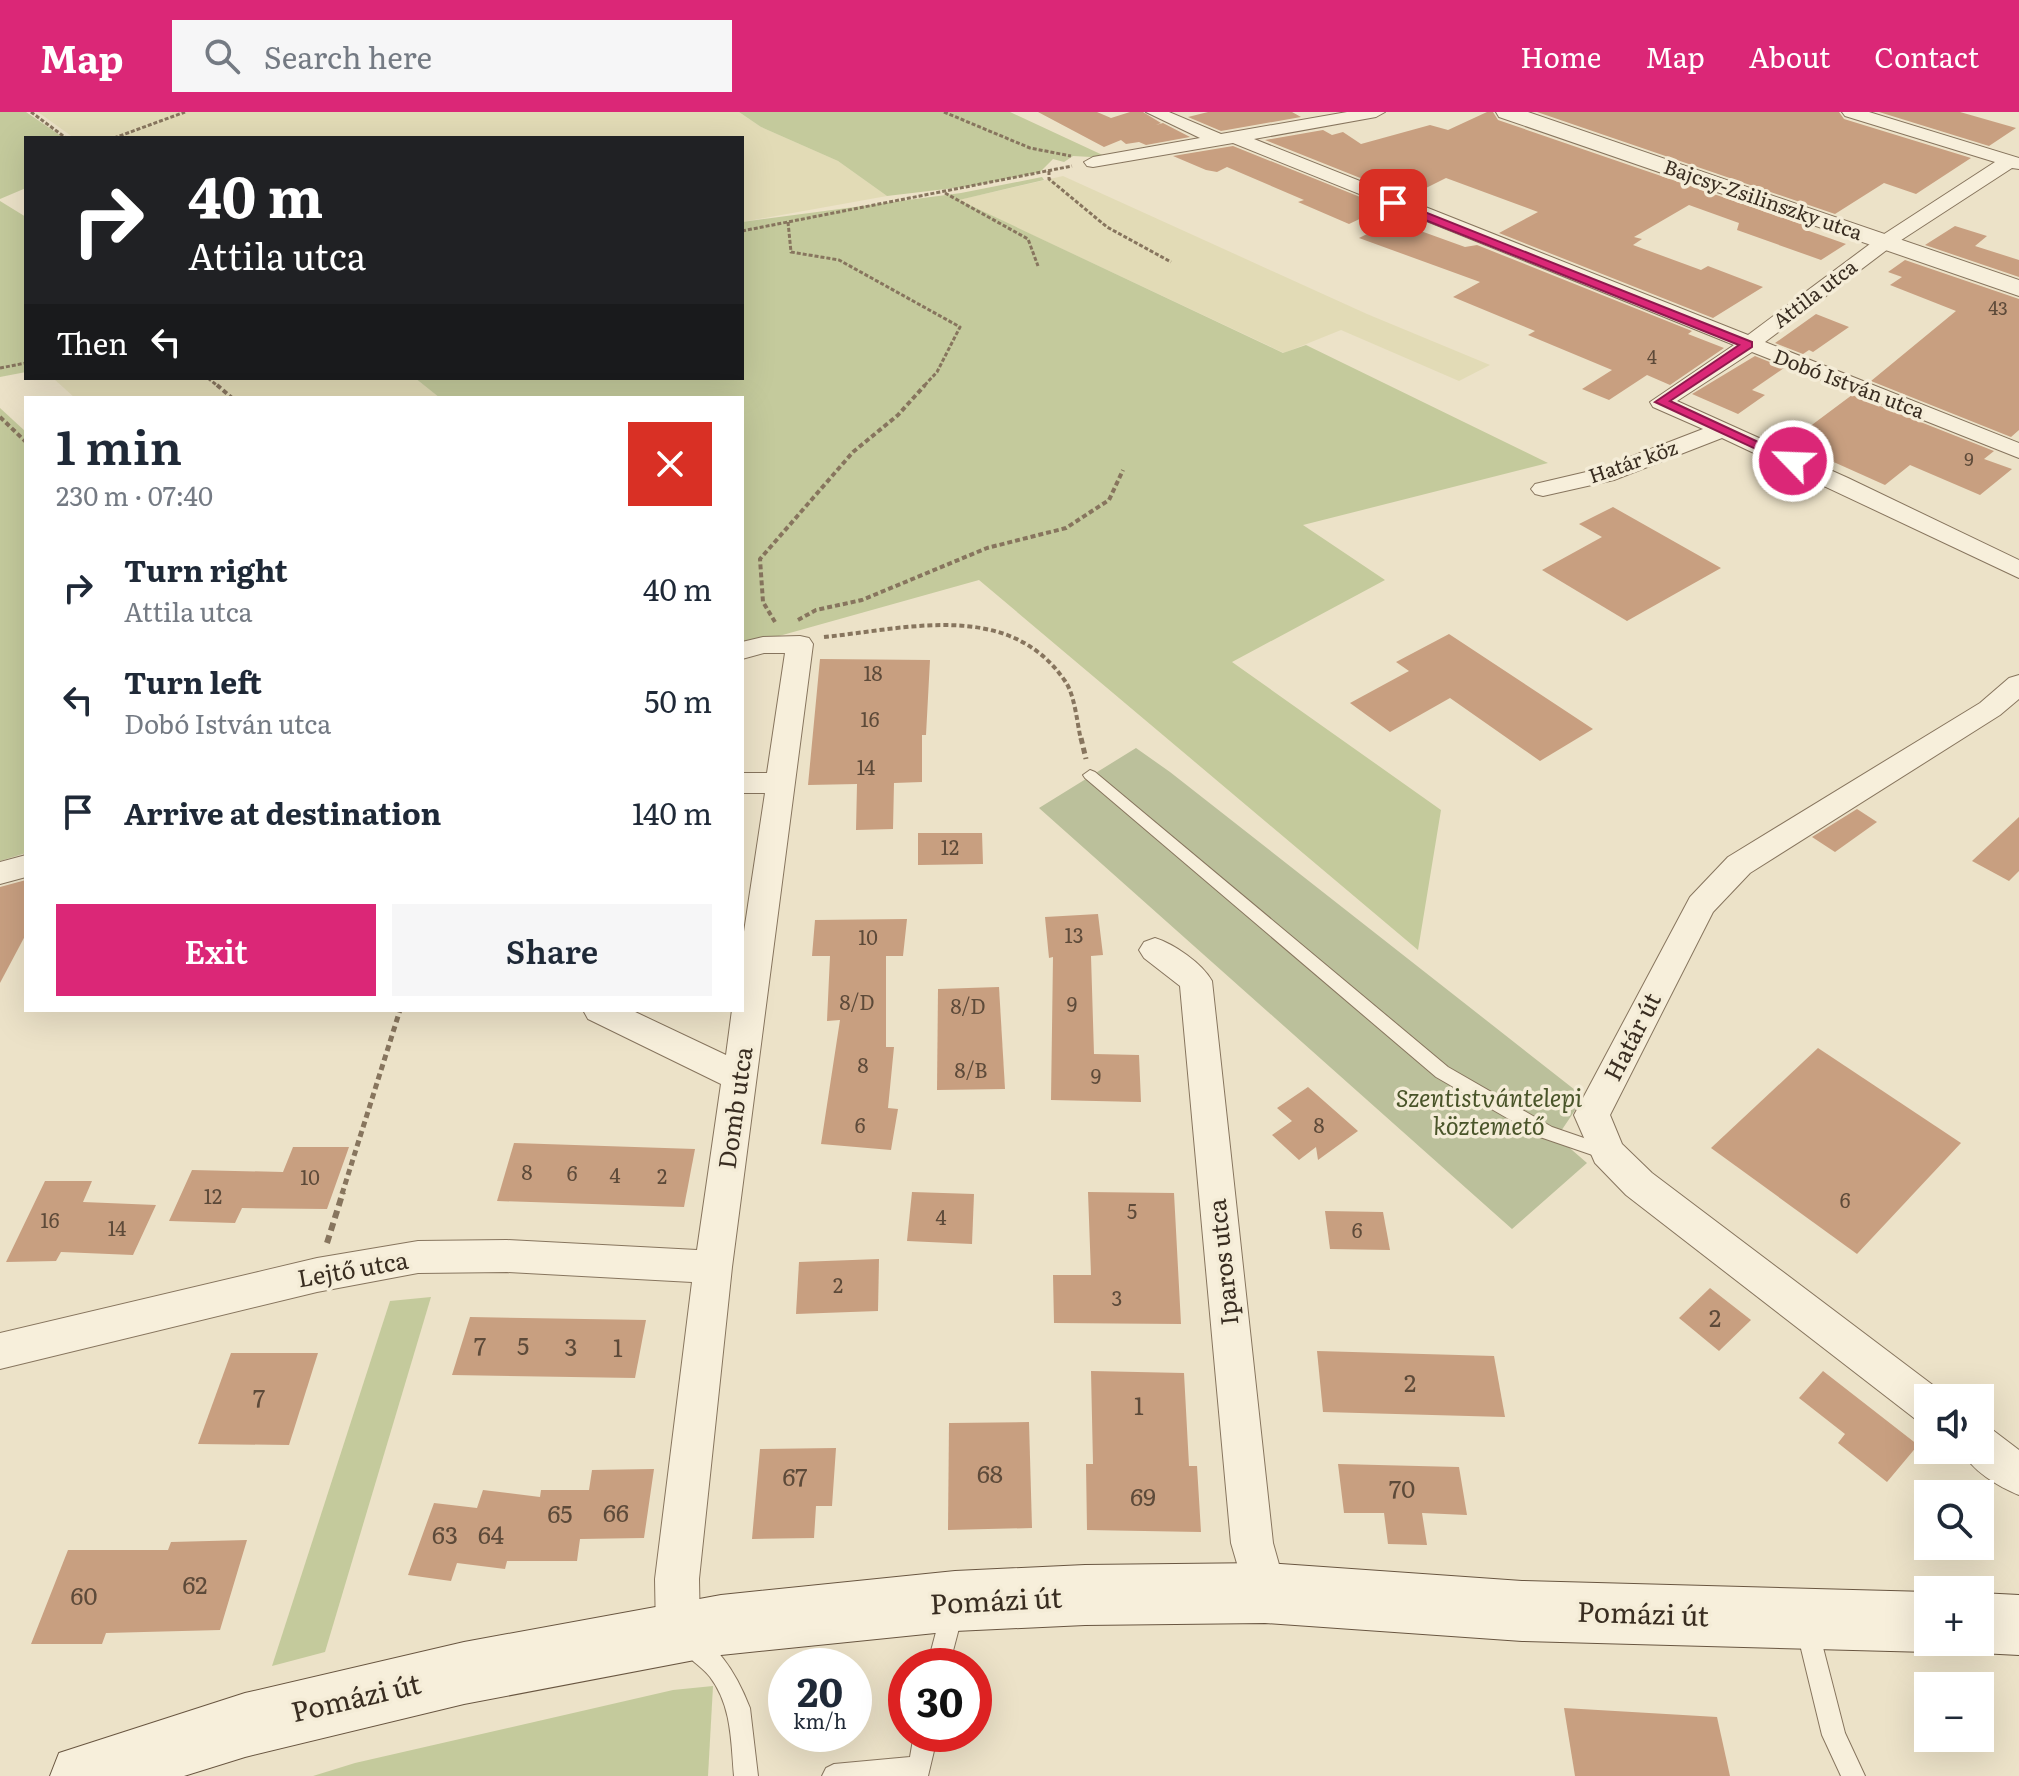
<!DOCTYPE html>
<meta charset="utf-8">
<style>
:root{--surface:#fff;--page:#f6f6f7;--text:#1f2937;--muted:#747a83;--accent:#db2777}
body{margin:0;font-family:Literata,serif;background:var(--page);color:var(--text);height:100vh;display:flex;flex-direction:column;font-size:30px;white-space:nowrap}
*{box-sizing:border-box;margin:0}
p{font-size:26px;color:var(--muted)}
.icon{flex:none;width:44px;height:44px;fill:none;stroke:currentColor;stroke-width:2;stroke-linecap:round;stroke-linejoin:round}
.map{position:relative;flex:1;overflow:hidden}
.sheet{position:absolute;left:24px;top:284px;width:720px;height:616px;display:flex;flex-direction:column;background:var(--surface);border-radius:0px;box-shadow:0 8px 32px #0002}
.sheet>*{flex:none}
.hud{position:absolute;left:24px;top:24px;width:720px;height:244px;border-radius:0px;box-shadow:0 8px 32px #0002;background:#202124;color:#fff;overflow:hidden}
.buttons{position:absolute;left:1914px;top:1272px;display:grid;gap:16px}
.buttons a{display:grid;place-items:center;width:80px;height:80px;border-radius:0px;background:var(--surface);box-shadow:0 8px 32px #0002;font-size:40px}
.speed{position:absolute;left:768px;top:1536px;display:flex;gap:16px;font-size:40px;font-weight:700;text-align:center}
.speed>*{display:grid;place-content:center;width:104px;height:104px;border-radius:50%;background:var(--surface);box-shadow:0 8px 32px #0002;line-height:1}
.speed small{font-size:20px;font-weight:400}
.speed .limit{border:12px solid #d22;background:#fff;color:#111}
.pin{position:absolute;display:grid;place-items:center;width:68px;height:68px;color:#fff;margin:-34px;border-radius:16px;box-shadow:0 4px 12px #0006}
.me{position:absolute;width:88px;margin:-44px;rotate:294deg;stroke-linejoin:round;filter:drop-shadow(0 0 6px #0008)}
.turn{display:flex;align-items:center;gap:28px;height:168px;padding:0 32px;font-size:36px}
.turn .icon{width:104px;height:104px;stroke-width:2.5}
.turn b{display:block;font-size:56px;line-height:68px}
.then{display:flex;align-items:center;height:76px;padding:0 32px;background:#0003;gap:16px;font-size:30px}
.round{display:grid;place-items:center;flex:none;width:84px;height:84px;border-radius:0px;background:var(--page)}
.overview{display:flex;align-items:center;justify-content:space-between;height:136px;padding:0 32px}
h1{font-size:48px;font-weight:600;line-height:60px}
.cta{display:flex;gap:16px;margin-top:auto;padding:16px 32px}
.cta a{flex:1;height:92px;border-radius:0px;background:var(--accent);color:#fff;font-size:32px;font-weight:600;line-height:92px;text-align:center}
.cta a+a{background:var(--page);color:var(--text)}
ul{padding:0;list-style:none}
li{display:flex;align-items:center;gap:24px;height:112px;padding:0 32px}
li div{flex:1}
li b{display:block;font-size:30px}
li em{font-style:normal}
header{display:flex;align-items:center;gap:48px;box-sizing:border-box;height:112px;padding:0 40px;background:var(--accent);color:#fff}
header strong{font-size:38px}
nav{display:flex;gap:44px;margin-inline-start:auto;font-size:28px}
.search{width:560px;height:72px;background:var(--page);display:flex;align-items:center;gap:20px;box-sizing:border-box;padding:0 28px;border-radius:0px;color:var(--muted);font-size:30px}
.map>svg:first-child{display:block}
.farmland{fill:#e2dbb6}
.green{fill:#c4ca9c}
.cemetery{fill:#bbc09b}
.building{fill:#c89f80}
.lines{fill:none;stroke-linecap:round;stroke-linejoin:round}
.service-casing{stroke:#87755e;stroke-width:2}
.minor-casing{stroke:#87755e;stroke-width:2}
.tertiary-casing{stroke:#87755e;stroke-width:2}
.secondary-casing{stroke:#695641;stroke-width:2}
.path-far3{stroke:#87755e;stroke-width:3;stroke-dasharray:4 2;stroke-linecap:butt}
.path-far2{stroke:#87755e;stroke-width:4;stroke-dasharray:5 3;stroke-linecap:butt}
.path-far1{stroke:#87755e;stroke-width:5;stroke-dasharray:6 4;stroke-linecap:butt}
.path{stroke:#87755e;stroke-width:6;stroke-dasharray:8 5;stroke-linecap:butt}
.service{fill:#f7efdb;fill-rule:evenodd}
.minor{fill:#f7efdb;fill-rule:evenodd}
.tertiary{fill:#f7efdb;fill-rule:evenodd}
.secondary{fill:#f7efdb;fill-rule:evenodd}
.route{fill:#db2777;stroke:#8e194d;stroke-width:2}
.labels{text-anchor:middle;stroke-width:7;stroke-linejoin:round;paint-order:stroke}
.far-number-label{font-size:18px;fill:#5d4a39}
.far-street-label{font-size:20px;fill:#392d21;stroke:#f4ecd7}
.number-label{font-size:20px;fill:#5d4a39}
.street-label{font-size:24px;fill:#392d21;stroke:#f4ecd7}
.park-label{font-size:24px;font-style:italic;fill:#495429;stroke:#f4ecd7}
.near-number-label{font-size:24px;fill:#5d4a39}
.near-street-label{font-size:28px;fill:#392d21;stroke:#f4ecd7}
</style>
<header>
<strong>Map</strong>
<div class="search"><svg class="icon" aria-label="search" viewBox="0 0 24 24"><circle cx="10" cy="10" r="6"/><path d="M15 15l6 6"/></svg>Search here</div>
<nav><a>Home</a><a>Map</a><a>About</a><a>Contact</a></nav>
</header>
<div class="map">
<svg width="2019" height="1664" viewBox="0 0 2019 1664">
<rect width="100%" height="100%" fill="#ece2c8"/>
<!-- farmland -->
<g class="farmland">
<polygon points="38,0 739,0 761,15 838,49 887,84 742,110 742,26 74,26"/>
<polygon points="1063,64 1367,202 1490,253 1459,269 1341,218 1284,241 958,88"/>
<polygon points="53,266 415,266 440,286 75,286"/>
</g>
<!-- green -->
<g class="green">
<polygon points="0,0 26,0 64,26 26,26 26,76 0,87"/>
<polygon points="739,0 1010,0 1109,46 1073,44 1064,50 1053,47 1040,60 971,74 887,84 838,49 761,15"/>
<polygon points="1042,65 1044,68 959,88 1283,241 1306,233 1548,351 1303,413 1385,468 1232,550 1441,698 1418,838 979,468 747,533 742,529 742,286 440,286 415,266 742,266 742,110 961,81"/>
<polygon points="0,89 26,105 26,260 0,265"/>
<polygon points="0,296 26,320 26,741 0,749"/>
<polygon points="431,1185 325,1540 272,1554 390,1189"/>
<polygon points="713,1574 708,1664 313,1664 355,1651 673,1578"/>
</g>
<!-- cemetery -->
<polygon class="cemetery" points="1136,636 1170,660 1584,985 1557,1025 1587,1051 1512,1117 1039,696"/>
<!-- building -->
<g class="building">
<polygon points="1038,0 1097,0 1111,6 1130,0 1143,0 1161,11 1156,13 1163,11 1190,25 1146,33 1139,30 1126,32 1121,28 1104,35"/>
<polygon points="1208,0 1292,0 1301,5 1221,19 1188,5"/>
<polygon points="1487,0 1493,0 1498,8 1813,116 1809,119 1846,132 1821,148 1737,118 1739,111 1689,93 1634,125 1642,127 1633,133 1701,158 1708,154 1763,175 1713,206 1499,121 1538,100 1446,66 1408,85 1265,28 1323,18 1332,23 1343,20 1361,32 1430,13 1448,18"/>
<polygon points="1537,0 1839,0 1844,7 1971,46 1916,82 1884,71 1835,102"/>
<polygon points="1879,0 1960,0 2016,16 1989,34"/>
<polygon points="1233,34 1385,95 1349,112 1298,90 1304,88 1227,55 1217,60 1206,58 1173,44"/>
<polygon points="1393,109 1465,135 1477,133 1692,219 1688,222 1724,236 1670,273 1647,263 1609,288 1582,277 1612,258 1528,223 1535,219 1453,185 1480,170 1359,126"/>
<polygon points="1955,114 1987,124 1975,134 2019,148 2019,165 1925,133"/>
<polygon points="1905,148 2019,187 2019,318 2011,325 1871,269 1956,199 1890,173 1902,165 1888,160"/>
<polygon points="1816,202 1849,215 1813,240 1809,238 1803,242 1775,231"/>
<polygon points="1755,244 1784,256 1752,278 1765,283 1738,302 1692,282"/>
<polygon points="1852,283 1994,339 1984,347 2012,357 1980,383 1910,353 1885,373 1789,330"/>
<polygon points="1613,395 1721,456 1627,509 1542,458 1602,425 1579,412"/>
<polygon points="1449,522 1593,617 1540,649 1450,586 1390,620 1350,591 1409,559 1396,550"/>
<polygon points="820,547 930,548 926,623 922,623 922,670 894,671 893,717 856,718 857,672 808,673"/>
<polygon points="1857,697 1877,710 1835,740 1812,725"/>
<polygon points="2019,705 2019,759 2009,769 1972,749"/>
<polygon points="918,721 982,721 983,752 918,753"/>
<polygon points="26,768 26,822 0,871 0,775"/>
<polygon points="1098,802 1103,843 1091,844 1094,942 1139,943 1141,990 1051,988 1053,845 1049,846 1045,805"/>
<polygon points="907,807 903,844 886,844 886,935 894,935 888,996 898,997 891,1038 821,1032 840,908 827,909 830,844 812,844 815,808"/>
<polygon points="999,875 1005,977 937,978 938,877"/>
<polygon points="1818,936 1961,1031 1857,1142 1711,1036"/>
<polygon points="1308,975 1358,1019 1318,1048 1316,1035 1299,1048 1272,1023 1292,1009 1277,996"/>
<polygon points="514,1031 695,1037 684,1095 497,1089"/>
<polygon points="293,1035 349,1035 327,1097 242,1096 235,1111 169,1109 192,1058 283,1060"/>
<polygon points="45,1069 92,1069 83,1090 156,1093 133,1143 61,1140 56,1149 6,1150"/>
<polygon points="912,1080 974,1082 972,1132 907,1129"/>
<polygon points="1088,1080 1174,1081 1181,1212 1054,1211 1053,1163 1091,1163"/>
<polygon points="1325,1099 1383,1100 1390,1138 1330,1137"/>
<polygon points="879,1147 878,1199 796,1202 799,1150"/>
<polygon points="1710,1176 1751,1208 1719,1239 1679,1206"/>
<polygon points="470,1205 646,1208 635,1266 452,1263"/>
<polygon points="1317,1239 1494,1244 1505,1305 1323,1300"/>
<polygon points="231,1241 318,1241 289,1333 198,1332"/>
<polygon points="1091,1259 1184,1261 1189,1354 1197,1354 1201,1420 1087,1418 1086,1352 1093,1352"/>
<polygon points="1823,1259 1918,1333 1887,1370 1838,1331 1845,1322 1799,1286"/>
<polygon points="1029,1310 1032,1416 948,1418 949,1311"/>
<polygon points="836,1336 832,1394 816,1394 814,1426 752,1427 760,1337"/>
<polygon points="1338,1352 1459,1355 1467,1403 1422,1401 1427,1433 1388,1432 1384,1401 1344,1401"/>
<polygon points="654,1357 644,1426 580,1427 577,1449 507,1449 505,1457 457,1451 451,1469 408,1463 434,1391 477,1396 483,1378 540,1385 541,1378 589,1378 592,1358"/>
<polygon points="247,1428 220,1518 106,1521 102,1532 31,1532 68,1438 168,1438 171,1430"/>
<polygon points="1564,1596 1717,1605 1730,1664 1575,1664"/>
</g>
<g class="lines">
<!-- service casing -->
<g class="service-casing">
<g id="service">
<polygon points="1090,658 1095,660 1448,955 1552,1015 1613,1036 1616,1041 1613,1046 1607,1048 1540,1025 1436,965 1085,666 1083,663"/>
<polygon points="952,1490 960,1493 963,1501 949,1554 927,1554 941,1501 944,1493"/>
<polygon points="1807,1505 1815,1508 1818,1516 1845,1621 1865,1664 1841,1664 1822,1623 1796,1516 1799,1508"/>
<path d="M 691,1521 C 721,1533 739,1568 750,1596 L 758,1664 L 734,1664 C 731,1630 732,1594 710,1565 C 701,1553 686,1547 680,1532 L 683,1524 Z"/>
<polygon points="914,1622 938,1622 928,1664 822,1664 826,1656 834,1652 910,1645"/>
</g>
</g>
<!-- minor casing -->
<g class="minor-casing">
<g id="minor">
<polygon points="1146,0 1169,0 1221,22 1347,0 1385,0 1376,5 1254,27 1748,223 1878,126 1995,50 1845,4 1842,0 1869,0 2019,46 2019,57 2012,56 1892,134 1765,230 2019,331 2019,346 1752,240 1677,289 1848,366 2019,448 2019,466 1722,326 1614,368 1543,384 1535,382 1531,377 1535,372 1599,357 1703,317 1653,295 1650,290 1734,233 1233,31 1093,55 1087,54 1084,50 1093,45 1200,26"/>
<polygon points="800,524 809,526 813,532 732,1155 699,1467 700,1520 694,1536 678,1542 662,1536 656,1520 655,1467 692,1170 507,1160 418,1161 317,1180 0,1257 0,1221 317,1146 418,1129 507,1128 697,1138 721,972 588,907 583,898 631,898 726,943 732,898 742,898 742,833 765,681 742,681 742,661 767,661 785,541 764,541 742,547 742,530 763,525"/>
<polygon points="2019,563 2019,587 2000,603 1750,761 1713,800 1610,1003 1622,1032 1652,1061 1942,1280 1945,1286 1928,1286 1928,1312 1914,1306 1626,1083 1595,1051 1574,1003 1690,785 1728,745 1980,591 2009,566"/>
<polygon points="26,743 26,765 0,772 0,750"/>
<path d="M 1155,826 C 1174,832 1202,851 1212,869 L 1273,1431 L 1287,1481 L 1280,1496 L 1265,1503 L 1250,1496 L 1231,1431 L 1180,874 L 1144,846 L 1139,838 L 1144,830 Z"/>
<path d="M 1980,1314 L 1994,1319 L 2019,1338 L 2019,1383 C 1999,1375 1970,1358 1962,1338 L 1980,1338 Z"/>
</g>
</g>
<!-- tertiary casing -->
<g class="tertiary-casing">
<polygon id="tertiary" points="1496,0 1528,0 2019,168 2019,184 1499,5"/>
</g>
<!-- secondary casing -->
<g class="secondary-casing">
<g id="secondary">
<polygon points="1265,1451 1522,1469 1928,1480 1928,1530 1950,1530 1928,1540 1522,1529 1265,1511 1085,1513 955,1519 721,1543 464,1592 245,1645 184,1664 50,1664 59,1641 245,1581 464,1530 721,1483 955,1459 1085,1453"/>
<polygon points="1980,1481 2019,1483 2019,1543 1980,1541 1959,1532 1958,1530 1980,1530"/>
</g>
</g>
<!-- path-far3 -->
<g class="path-far3">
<polyline points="31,0 66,26"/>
<polyline points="944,0 1030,36 1071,44"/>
<polyline points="114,26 185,0"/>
<polyline points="1049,59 1049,67 1107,115 1171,150"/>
<polyline points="945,81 1028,127 1038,154"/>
<polyline points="788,110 791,140 839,148 960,215 937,260 923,275"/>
<polyline points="742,119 1072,54"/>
<polyline points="0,256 26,251"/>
<polyline points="208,266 219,275"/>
</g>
<!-- path-far2 -->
<g class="path-far2">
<polyline points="217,273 232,286"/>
<polyline points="0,305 26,330"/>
<polyline points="798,508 816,498 862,488 987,436 1066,416 1109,388 1123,358"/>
<polyline points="775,510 763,490 760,447 853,340 898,303 925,273"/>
<path d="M 824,525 C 906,517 1009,487 1065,569 C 1075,583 1077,611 1081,628"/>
</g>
<!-- path-far1 -->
<g class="path-far1">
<polyline points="1081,626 1086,647"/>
<polyline points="342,1082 400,898"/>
</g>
<!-- path -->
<polyline class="path" points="327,1131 343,1080"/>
<!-- service -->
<use href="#service" class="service"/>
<!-- minor -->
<use href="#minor" class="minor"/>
<!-- tertiary -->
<use href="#tertiary" class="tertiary"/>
<!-- secondary -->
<use href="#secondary" class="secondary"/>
</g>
<!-- route -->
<polygon class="route" points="1390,89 1397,89 1752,230 1752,235 1670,289 1799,349 1788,352 1655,290 1739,233 1390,94"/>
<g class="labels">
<!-- far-number labels -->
<g class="far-number-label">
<text x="1998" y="203">43</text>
<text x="1652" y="252">4</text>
<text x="1969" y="354">9</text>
</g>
<!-- far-street labels -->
<g class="far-street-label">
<text transform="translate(1763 88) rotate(19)" y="7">Bajcsy-Zsilinszky utca</text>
<text transform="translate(1815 182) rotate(-37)" y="7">Attila utca</text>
<text transform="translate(1849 272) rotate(21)" y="7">Dobó István utca</text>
<text transform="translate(1633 350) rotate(-19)" y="7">Határ köz</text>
</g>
<!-- number labels -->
<g class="number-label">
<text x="873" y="569">18</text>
<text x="870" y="615">16</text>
<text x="866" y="663">14</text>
<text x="950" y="743">12</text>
<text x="1074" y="831">13</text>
<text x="868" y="833">10</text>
<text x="857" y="898">8/D</text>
<text x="1072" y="900">9</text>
<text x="968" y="902">8/D</text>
<text x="863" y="961">8</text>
<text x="971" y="966">8/B</text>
<text x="1096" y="972">9</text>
<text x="860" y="1021">6</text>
<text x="1319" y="1021">8</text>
<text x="527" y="1068">8</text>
<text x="572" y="1069">6</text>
<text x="615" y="1071">4</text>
<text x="662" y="1072">2</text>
<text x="310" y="1073">10</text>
<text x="213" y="1092">12</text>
<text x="1845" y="1096">6</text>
<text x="1132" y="1107">5</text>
<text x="941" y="1113">4</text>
<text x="50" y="1116">16</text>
<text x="117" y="1124">14</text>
<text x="1357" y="1126">6</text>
<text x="838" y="1181">2</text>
<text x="1117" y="1194">3</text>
</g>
<!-- street labels -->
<g class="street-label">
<text transform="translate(1633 925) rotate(-63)" y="8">Határ út</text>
<text transform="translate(736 996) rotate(-82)" y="8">Domb utca</text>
<text transform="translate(1224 1150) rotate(-96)" y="8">Iparos utca</text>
<text transform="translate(353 1158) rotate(-10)" y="8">Lejtő utca</text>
</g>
<!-- park labels -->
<g class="park-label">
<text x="1489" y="995">Szentistvántelepi<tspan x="1489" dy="28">köztemető</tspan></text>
</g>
<!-- near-number labels -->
<g class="near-number-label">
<text x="1715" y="1215">2</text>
<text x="480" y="1243">7</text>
<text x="523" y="1243">5</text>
<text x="571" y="1244">3</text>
<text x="618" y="1245">1</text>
<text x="1410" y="1280">2</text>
<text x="259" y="1295">7</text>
<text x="1139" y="1303">1</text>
<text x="990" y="1371">68</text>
<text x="795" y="1374">67</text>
<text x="1402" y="1386">70</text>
<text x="1143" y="1394">69</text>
<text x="616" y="1410">66</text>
<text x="560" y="1411">65</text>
<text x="445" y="1432">63</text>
<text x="491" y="1432">64</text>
<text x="195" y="1482">62</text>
<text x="84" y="1493">60</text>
</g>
<!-- near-street labels -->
<g class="near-street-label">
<text transform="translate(996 1489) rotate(-3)" y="10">Pomázi út</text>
<text transform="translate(1643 1502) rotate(2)" y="10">Pomázi út</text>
<text transform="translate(356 1586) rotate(-13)" y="10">Pomázi út</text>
</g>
</g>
</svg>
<div class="buttons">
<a><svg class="icon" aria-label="sound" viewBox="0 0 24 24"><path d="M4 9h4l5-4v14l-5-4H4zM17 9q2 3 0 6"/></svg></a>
<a><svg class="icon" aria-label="search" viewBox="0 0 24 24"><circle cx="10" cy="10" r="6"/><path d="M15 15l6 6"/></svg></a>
<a>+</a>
<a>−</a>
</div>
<div class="speed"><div>20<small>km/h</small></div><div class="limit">30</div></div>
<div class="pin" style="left:1393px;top:91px;background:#d93025"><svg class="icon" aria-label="arrive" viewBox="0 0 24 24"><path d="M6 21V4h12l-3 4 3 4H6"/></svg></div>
<svg class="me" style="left:1793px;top:349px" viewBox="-20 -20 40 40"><circle r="17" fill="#db2777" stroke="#fff" stroke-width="3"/><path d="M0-11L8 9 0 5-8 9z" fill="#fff"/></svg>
<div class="hud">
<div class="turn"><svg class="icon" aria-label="right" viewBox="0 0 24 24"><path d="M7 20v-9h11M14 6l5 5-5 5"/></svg><div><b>40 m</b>Attila utca</div></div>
<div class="then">Then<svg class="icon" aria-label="left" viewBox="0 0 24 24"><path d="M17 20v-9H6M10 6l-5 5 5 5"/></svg></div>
</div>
<section class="sheet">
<div class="overview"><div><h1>1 min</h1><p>230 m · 07:40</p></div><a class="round" style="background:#d93025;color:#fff"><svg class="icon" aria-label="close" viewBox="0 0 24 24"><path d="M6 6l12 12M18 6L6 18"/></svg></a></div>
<ul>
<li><svg class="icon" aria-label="right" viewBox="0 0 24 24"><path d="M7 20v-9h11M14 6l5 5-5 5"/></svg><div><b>Turn right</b><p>Attila utca</p></div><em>40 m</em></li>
<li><svg class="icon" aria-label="left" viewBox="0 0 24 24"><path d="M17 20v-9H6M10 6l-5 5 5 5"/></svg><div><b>Turn left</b><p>Dobó István utca</p></div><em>50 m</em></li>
<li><svg class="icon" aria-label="arrive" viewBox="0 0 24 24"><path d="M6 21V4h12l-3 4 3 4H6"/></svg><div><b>Arrive at destination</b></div><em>140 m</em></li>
</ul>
<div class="cta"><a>Exit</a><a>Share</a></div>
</section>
</div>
